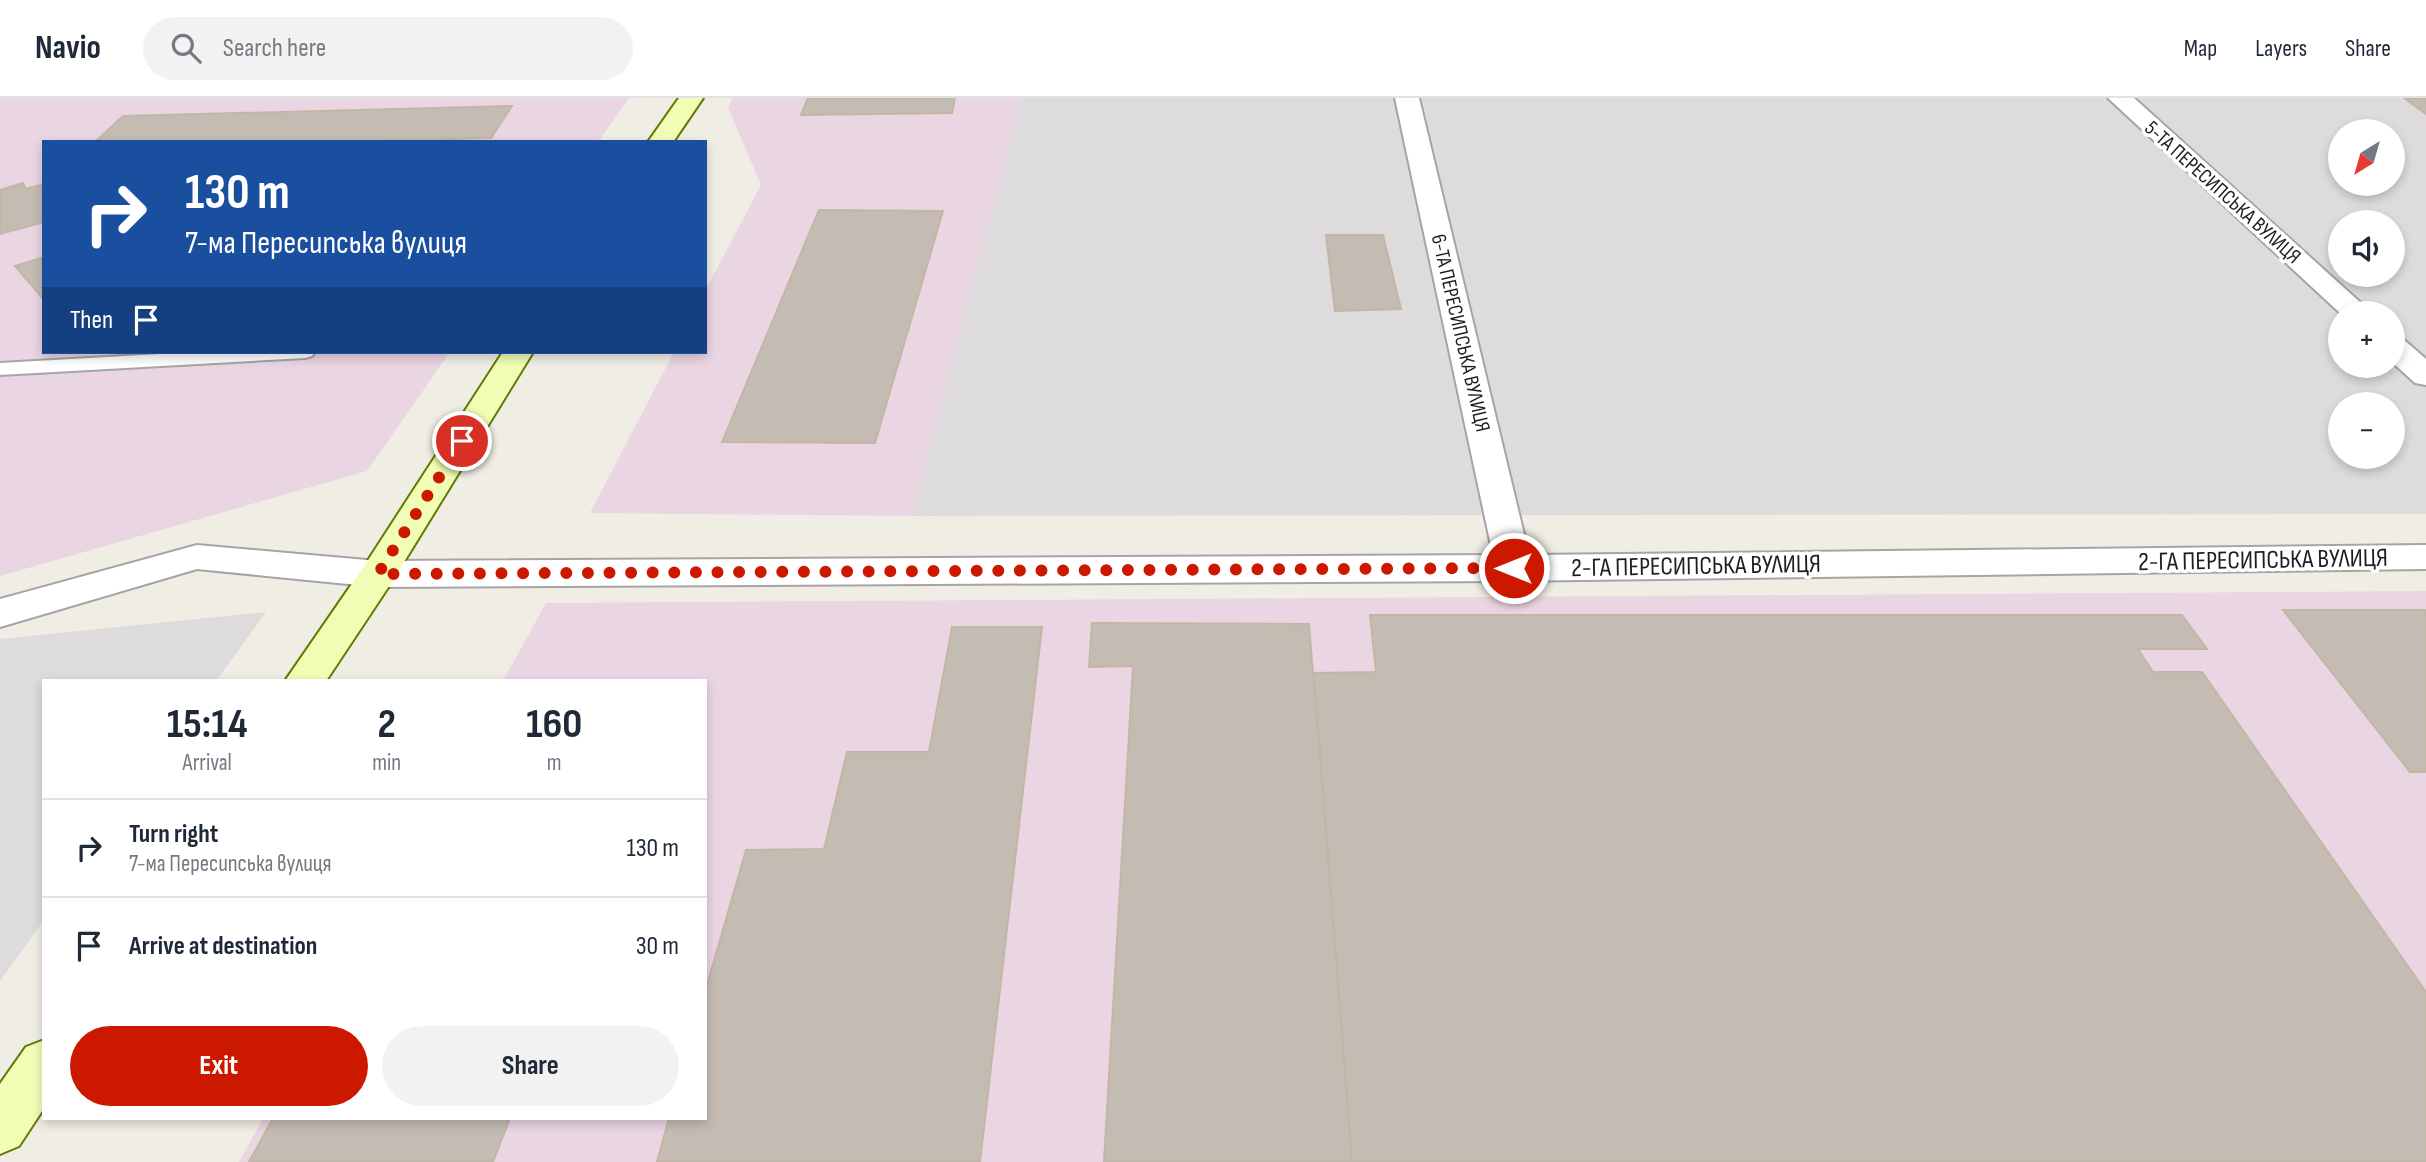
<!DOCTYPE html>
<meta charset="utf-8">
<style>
:root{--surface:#fff;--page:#f2f2f3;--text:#1f2937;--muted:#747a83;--line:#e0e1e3;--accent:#cd1800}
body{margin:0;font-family:"Sofia Sans Condensed",sans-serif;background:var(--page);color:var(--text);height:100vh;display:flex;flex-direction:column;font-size:26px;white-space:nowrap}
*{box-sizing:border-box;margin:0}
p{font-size:23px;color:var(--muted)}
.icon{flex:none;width:38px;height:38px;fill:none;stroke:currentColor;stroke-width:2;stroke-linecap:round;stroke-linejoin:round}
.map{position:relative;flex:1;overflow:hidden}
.drawer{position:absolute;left:42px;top:581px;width:665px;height:441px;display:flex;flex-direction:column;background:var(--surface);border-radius:0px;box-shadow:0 4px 10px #0003}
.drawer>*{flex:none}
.banner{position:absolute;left:42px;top:42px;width:665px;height:214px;border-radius:0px;box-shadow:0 4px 10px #0003;background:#1a4fa0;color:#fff;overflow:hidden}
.needle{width:46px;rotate:217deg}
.fabs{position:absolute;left:2328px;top:21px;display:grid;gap:14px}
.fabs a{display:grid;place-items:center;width:77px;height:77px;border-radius:50%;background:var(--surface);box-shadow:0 4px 10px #0003;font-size:35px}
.pin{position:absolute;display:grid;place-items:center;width:60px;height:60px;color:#fff;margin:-30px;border:4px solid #fff;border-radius:50%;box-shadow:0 2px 7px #0007}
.me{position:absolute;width:77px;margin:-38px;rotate:270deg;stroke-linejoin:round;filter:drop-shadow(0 0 5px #0008)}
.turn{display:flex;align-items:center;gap:24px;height:147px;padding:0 28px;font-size:32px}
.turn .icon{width:91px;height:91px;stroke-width:2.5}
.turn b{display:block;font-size:49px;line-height:60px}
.then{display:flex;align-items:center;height:66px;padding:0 28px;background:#0003;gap:14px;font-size:26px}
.eta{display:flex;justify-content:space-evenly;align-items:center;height:119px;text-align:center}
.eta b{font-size:42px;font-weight:700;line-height:49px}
.action{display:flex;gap:14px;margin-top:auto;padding:14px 28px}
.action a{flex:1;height:80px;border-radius:42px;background:var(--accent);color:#fff;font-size:28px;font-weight:700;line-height:80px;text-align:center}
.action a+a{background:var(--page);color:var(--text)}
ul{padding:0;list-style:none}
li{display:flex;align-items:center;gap:21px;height:98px;padding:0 28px;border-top:2px solid var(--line)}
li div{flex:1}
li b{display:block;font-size:26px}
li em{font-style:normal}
header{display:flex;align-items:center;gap:42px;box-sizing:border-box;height:98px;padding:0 35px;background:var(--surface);border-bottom:2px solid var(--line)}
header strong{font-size:33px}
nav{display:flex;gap:38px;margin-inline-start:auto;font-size:24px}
.search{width:490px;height:63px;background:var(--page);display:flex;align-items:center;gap:18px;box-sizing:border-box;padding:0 24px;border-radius:38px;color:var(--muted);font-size:26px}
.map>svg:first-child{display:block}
.residential{fill:#dddbdb;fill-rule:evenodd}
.industrial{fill:#ead5e3}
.building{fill:#c4bcb3;stroke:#c3b6a5;stroke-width:2}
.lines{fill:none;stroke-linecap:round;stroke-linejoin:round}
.service-casing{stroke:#a5a5a5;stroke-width:4}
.minor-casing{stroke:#a5a5a5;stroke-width:4}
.tertiary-casing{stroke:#a5a5a5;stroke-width:4}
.secondary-casing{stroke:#5f7b00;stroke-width:4}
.service{fill:#fff;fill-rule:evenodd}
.minor{fill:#fff;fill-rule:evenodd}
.tertiary{fill:#fff;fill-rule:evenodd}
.secondary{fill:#f1fdb4;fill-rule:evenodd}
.route{stroke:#cd1800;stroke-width:12;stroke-dasharray:0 21.6}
.labels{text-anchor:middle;stroke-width:7;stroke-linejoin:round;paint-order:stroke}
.far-street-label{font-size:21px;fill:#1e1e1e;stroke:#fff}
.street-label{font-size:26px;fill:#1e1e1e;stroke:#fff}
</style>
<header>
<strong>Navio</strong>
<div class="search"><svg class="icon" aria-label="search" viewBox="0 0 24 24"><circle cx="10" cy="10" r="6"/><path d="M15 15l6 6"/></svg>Search here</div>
<nav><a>Map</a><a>Layers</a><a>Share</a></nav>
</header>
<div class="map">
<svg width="2426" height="1064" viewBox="0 0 2426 1064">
<rect width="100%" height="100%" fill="#f0ede4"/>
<!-- residential -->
<g class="residential">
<path d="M 1022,0 L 2426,0 L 2426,416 L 911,418 ZM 2340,33 L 2392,33 L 2392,86 L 2340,86 ZM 2340,124 L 2392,124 L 2392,177 L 2340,177 ZM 2340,215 L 2392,215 L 2392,268 L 2340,268 ZM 2340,306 L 2392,306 L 2392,359 L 2340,359 Z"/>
<polygon points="266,514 216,583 44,583 44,822 0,883 0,541"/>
</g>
<!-- industrial -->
<g class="industrial">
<polygon points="0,0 629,0 598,44 44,44 44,254 450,254 367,373 0,478"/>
<polygon points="733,0 1022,0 911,418 590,415 674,254 705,254 705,193 761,87 728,9"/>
<polygon points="2426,493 2426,1064 239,1064 263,1020 705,1020 705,583 503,583 546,505"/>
</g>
<!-- building -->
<g class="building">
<polygon points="808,0 955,0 952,15 801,17"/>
<polygon points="2404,0 2426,0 2426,16"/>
<polygon points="512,8 491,40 344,44 95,44 123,18"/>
<polygon points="23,85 26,91 44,86 44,124 0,136 0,92"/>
<polygon points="819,112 943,113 875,345 722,344"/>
<polygon points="1326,137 1383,137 1401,211 1335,213"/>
<polygon points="44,159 44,202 15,168"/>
<polygon points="2283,512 2426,512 2426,674 2410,674"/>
<polygon points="1370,517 2182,517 2207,551 2138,551 2153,574 2202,574 2426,894 2426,1064 1352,1064 1314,575 1376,574"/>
<polygon points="1092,525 1309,526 1352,1064 1104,1064 1133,568 1089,569"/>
<polygon points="952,529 1042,529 980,1064 657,1064 669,1020 705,1020 705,894 746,752 824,751 847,654 929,654"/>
<polygon points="273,1020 510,1020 493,1064 249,1064"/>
</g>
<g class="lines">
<!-- service casing -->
<g class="service-casing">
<polygon id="service" points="196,254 315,254 312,258 305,260 0,277 0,265"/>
</g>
<!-- minor casing -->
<g class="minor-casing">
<g id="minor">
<polygon points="1395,0 1419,0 1529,457 2426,447 2426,471 1514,483 378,489 365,485 360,476 365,467 378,463 1493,457"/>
<polygon points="2108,0 2134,0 2372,215 2340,215"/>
<polygon points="2392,238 2403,241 2426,261 2426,287 2415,285 2392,264"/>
</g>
</g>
<!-- tertiary casing -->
<g class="tertiary-casing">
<polygon id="tertiary" points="197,447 378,463 391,467 396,476 391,485 378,489 197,471 0,529 0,501"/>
</g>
<!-- secondary casing -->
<g class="secondary-casing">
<g id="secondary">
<polygon points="679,0 703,0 673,44 648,44"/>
<polygon points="503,254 533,254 391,485 326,583 285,583 365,467"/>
<polygon points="44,942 44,1010 19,1048 0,1056 0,986 26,949"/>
</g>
</g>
<!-- service -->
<use href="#service" class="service"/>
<!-- minor -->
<use href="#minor" class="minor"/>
<!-- tertiary -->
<use href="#tertiary" class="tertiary"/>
<!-- secondary -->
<use href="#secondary" class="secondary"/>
</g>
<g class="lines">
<!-- route -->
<polyline class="route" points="462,343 378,476 1514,470"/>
</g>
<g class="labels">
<!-- far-street labels -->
<g class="far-street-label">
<text transform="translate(2223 94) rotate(42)" y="7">5-ТА ПЕРЕСИПСЬКА ВУЛИЦЯ</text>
<text transform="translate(1461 235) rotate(77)" y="7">6-ТА ПЕРЕСИПСЬКА ВУЛИЦЯ</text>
</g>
<!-- street labels -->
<g class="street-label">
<text transform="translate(2263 461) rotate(-1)" y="9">2-ГА ПЕРЕСИПСЬКА ВУЛИЦЯ</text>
<text transform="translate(1696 467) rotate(-1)" y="9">2-ГА ПЕРЕСИПСЬКА ВУЛИЦЯ</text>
</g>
</g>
</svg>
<div class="fabs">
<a><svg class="needle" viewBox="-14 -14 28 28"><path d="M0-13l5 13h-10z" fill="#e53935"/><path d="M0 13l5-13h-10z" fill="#747a83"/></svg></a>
<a><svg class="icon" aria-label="sound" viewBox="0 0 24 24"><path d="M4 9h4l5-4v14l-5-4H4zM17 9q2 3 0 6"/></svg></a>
<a>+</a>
<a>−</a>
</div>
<div class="pin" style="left:462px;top:343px;background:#d93025"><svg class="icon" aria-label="arrive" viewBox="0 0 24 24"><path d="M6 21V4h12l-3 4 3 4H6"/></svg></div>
<svg class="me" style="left:1514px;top:470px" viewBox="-20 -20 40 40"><circle r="17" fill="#cd1800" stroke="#fff" stroke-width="3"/><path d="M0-11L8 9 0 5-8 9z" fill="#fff"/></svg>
<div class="banner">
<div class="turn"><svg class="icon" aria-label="right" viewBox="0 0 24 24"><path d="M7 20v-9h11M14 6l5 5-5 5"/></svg><div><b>130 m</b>7-ма Пересипська вулиця</div></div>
<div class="then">Then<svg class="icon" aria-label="arrive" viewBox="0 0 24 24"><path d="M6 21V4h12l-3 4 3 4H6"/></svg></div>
</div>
<section class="drawer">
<div class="eta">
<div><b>15:14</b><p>Arrival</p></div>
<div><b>2</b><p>min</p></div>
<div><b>160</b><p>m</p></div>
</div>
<ul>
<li><svg class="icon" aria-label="right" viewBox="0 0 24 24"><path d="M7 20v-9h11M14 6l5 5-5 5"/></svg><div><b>Turn right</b><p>7-ма Пересипська вулиця</p></div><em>130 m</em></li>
<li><svg class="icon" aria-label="arrive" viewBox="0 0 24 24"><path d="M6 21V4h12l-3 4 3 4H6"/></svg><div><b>Arrive at destination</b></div><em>30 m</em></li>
</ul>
<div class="action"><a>Exit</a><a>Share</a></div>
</section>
</div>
